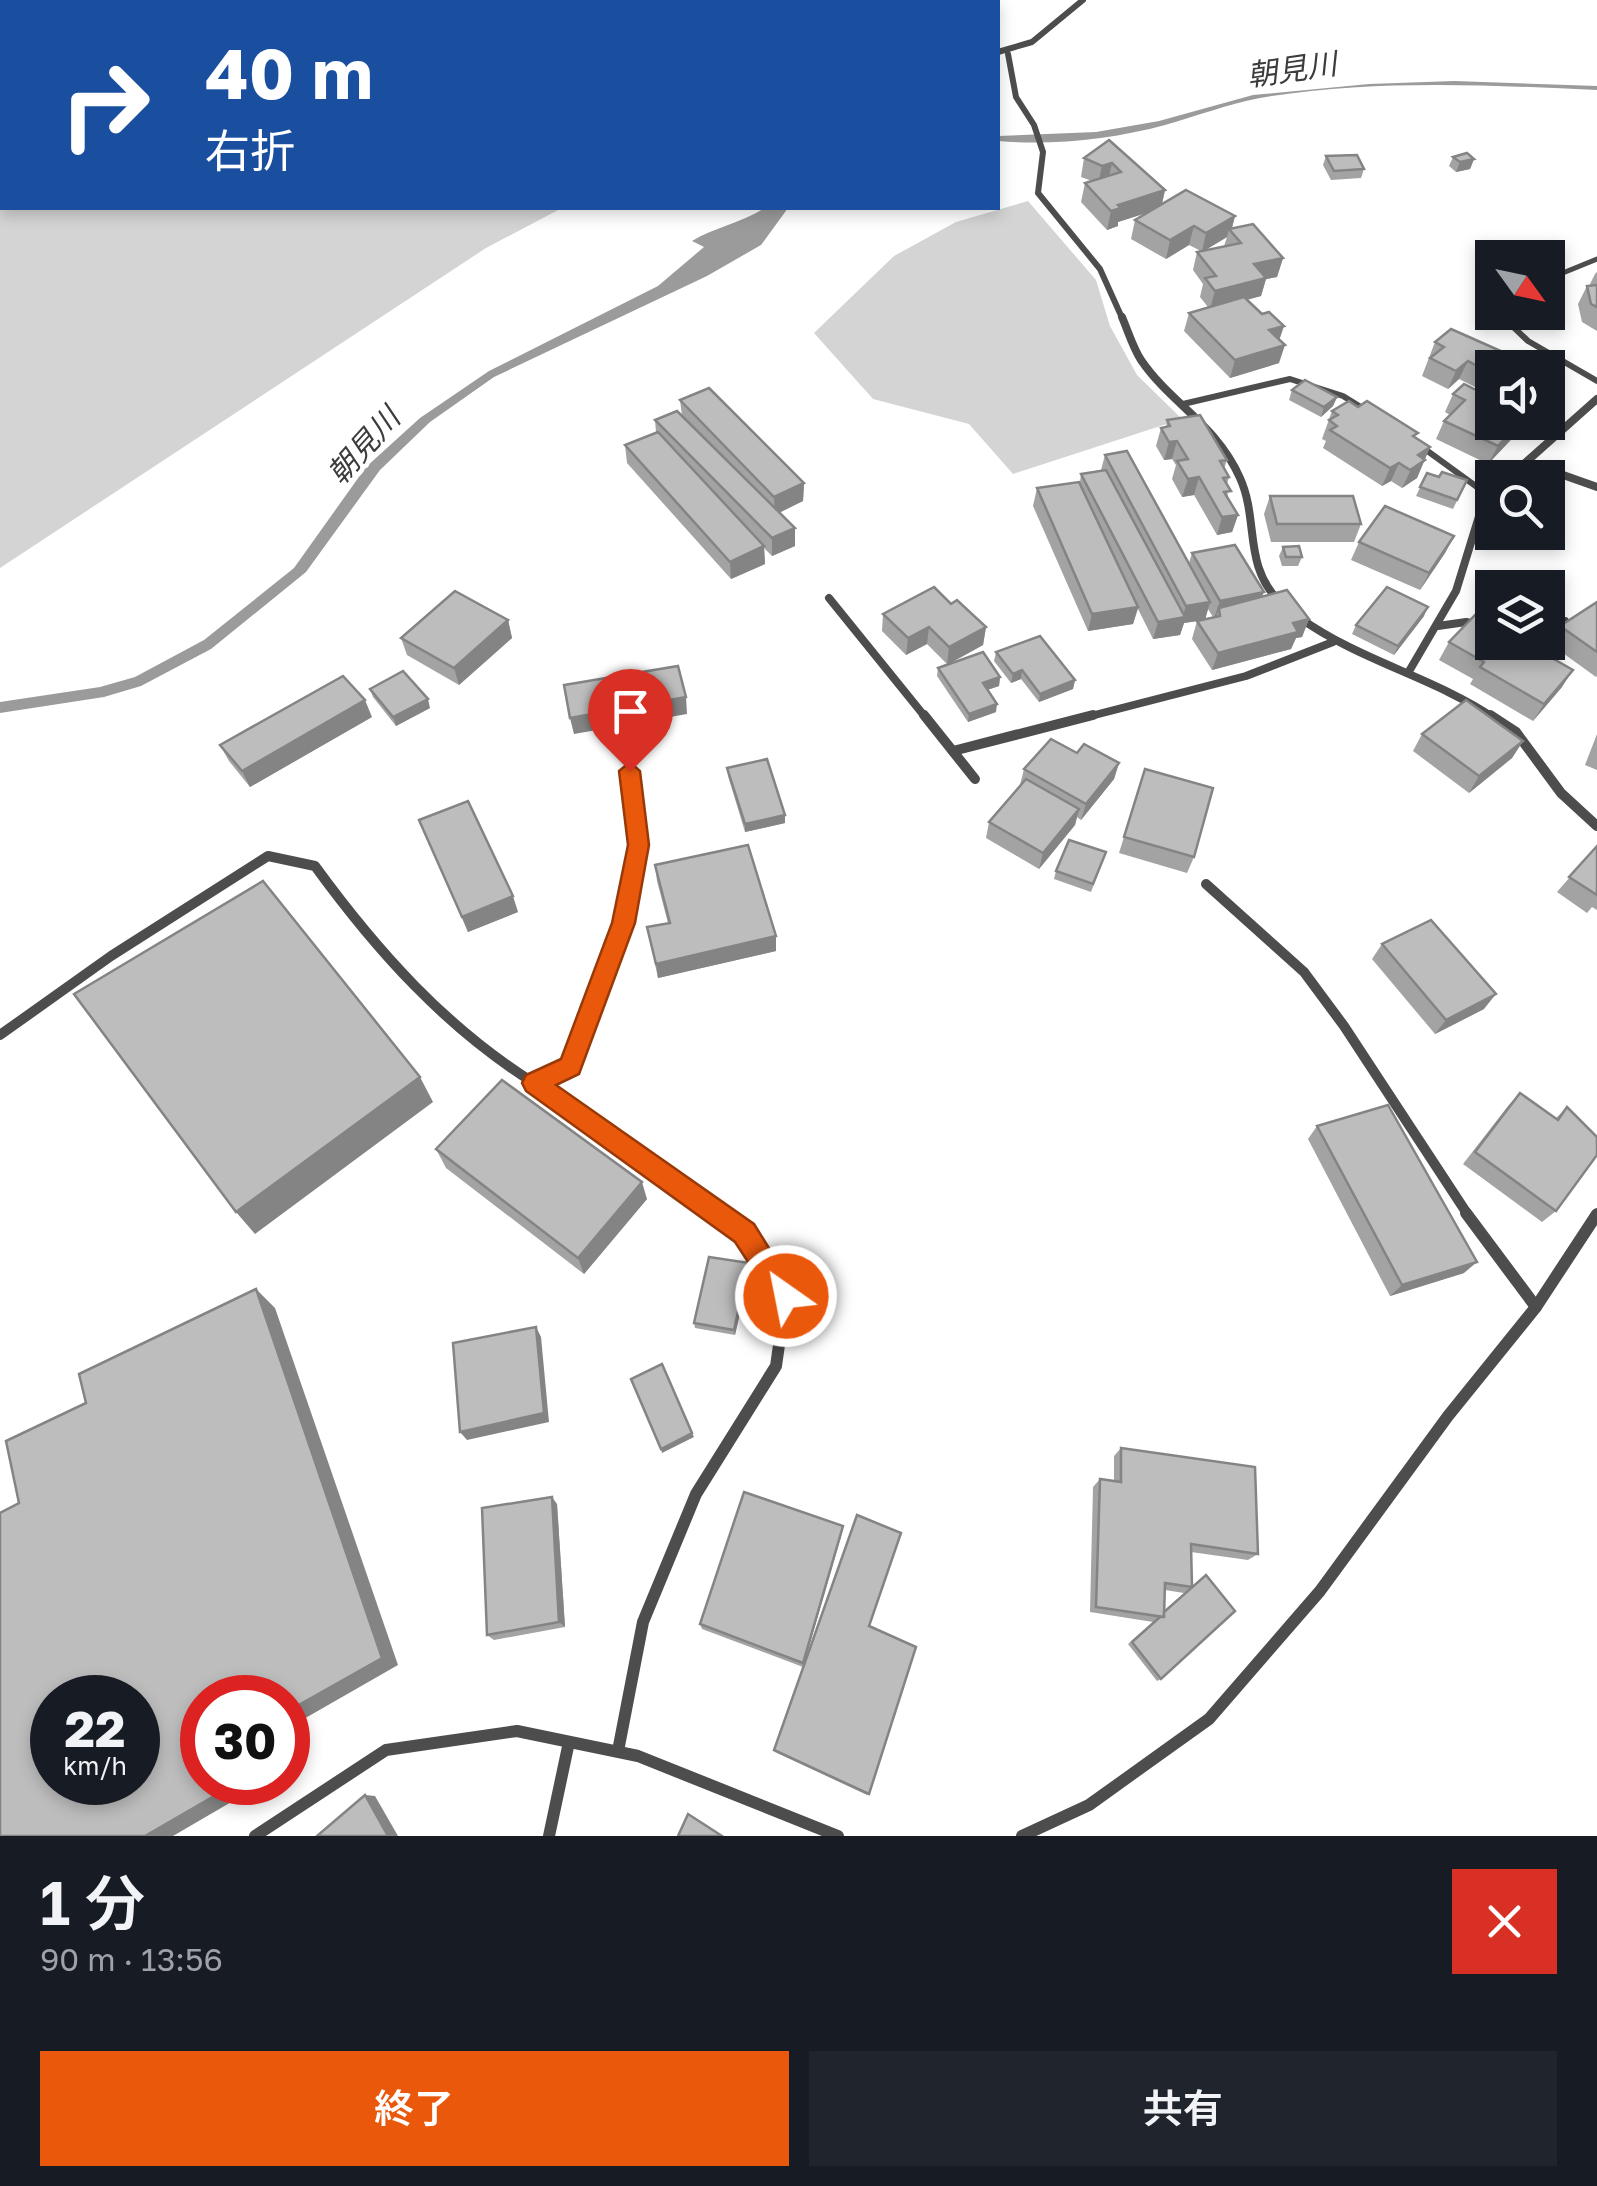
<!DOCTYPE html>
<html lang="ja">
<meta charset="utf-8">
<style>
:root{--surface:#171b24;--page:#20242c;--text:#f1f3f6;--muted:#9ea1a6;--accent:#ea580c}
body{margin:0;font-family:"Golos Text","Noto Sans JP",sans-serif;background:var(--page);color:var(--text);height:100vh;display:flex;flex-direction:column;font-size:38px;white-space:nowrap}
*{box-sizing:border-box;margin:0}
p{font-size:32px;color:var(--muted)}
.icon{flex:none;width:55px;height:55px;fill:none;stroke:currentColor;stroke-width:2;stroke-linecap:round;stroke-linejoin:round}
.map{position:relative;height:1836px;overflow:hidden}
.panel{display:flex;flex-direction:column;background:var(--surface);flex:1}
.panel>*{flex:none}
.banner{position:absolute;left:0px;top:0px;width:1000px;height:210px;box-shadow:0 5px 15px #0003;background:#1a4fa0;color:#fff;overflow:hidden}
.needle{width:65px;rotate:123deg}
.fabs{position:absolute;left:1475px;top:240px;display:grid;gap:20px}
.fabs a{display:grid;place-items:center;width:90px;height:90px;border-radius:0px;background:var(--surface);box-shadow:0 5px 15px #0003;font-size:50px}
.speed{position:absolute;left:30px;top:1675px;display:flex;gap:20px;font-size:50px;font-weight:700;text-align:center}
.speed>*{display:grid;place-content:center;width:130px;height:130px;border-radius:50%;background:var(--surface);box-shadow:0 5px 15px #0003;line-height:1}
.speed small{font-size:25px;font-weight:400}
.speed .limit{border:15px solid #d22;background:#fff;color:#111}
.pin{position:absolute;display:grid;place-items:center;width:85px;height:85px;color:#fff;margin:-102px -42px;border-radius:50% 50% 50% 0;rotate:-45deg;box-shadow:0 0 10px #0007}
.pin .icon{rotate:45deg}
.me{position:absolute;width:110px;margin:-55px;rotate:327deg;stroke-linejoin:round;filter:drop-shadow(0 0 8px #0008)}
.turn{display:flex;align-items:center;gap:35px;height:210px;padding:0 40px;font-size:45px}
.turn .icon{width:130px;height:130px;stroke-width:2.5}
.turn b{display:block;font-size:70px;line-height:85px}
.round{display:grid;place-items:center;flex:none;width:105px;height:105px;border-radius:0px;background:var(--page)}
.headline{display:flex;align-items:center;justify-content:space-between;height:170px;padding:0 40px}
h1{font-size:60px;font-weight:600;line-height:75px}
.cta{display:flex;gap:20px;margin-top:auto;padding:20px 40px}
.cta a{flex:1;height:115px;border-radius:0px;background:var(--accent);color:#fff;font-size:40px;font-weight:600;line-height:115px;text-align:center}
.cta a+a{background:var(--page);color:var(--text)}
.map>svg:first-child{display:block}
.green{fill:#d4d4d4}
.water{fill:#9b9b9b}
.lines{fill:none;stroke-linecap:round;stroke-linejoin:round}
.service-far1{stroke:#4d4d4d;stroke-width:5}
.service{stroke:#4d4d4d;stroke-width:6}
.minor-far3{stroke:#4d4d4d;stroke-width:6}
.minor-far2{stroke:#4d4d4d;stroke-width:8}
.minor-far1{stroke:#4d4d4d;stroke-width:10}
.minor{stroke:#4d4d4d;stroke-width:12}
.wall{fill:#a3a3a3;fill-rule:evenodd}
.shaded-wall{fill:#848484}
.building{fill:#bdbdbd;stroke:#848484;stroke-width:2.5;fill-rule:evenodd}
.route{fill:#ea580c;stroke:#983908;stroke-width:2.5}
.labels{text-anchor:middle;stroke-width:9;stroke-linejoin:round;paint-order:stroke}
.far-water-label{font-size:30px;font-style:italic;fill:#3c3c3c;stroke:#fff}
</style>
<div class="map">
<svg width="1597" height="1836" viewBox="0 0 1597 1836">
<rect width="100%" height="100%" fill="#fff"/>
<!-- green -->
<g class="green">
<polygon points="0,0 354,2 2,2 2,208 562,208 486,248 0,568"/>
<polygon points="1028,201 1096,280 1110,326 1137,375 1182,419 1013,474 969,424 873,399 814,333 894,256 956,222"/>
</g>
<!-- water -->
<g class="water">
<path d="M 1454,81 L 1597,86 L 1597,90 C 1486,85 1371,79 1260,98 C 1228,104 1197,116 1165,125 C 1114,139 1050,146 998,141 L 998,136 L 1096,132 L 1159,121 L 1253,95 L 1369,84 Z"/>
<path d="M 765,208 L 788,208 L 761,245 L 707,276 L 494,377 L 430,422 L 380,470 L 306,572 L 211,649 L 141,686 L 104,697 L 0,713 L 0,702 L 100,687 L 135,677 L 204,640 L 294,568 L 366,467 L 420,418 L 489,371 L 658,286 L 704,247 L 692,241 C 716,227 741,223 765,208 Z"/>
</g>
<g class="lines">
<!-- service-far1 -->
<g class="service-far1">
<polyline points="1548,279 1597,259"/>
<polyline points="1497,312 1505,320"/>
</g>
<!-- service -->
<g class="service">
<polyline points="1503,317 1528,341 1597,381"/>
<polyline points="1183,404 1290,379 1343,396 1364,409"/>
<polyline points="1422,447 1488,495"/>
</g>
<!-- minor-far3 -->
<g class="minor-far3">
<polyline points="624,0 631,2"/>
<polyline points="998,52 1032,42 1083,0"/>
<polyline points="1008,54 1016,97 1034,125 1043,152 1038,193 1100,269 1123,320"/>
</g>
<!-- minor-far2 -->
<g class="minor-far2">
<path d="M 1122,317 C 1128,331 1133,348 1141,360 C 1171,404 1216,424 1240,478 C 1259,520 1243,565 1279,601"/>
<polyline points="1508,478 1597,399"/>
<polyline points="1524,478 1549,470 1597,487"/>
<polyline points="829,598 926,718"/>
<path d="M 1300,618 C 1360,661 1433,677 1494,718"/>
<polyline points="1548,622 1565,621"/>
<polyline points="1438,626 1466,622 1492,627"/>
<polyline points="1408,673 1456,591 1481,510 1492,491"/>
<polyline points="1083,718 1246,676 1333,642"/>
</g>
<!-- minor-far1 -->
<g class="minor-far1">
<polyline points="924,715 975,779"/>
<polyline points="1490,715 1516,732 1561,793 1597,826"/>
<polyline points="953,751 1093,715"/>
<polyline points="1206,884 1304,972 1344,1026 1468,1215"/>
<path d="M 0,1035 L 111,956 L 268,856 L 315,866 C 377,951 445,1027 534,1083 L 570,1066 L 624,923 L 638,845 L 630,771"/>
<polyline points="534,1083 720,1215"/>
</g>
<!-- minor -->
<g class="minor">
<polyline points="1466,1213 1536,1307"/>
<polyline points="618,1751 643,1622 696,1494 776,1366 786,1296 745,1233 717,1213"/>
<polyline points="255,1836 386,1750 517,1731 638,1756 838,1836"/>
<polyline points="549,1836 569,1742"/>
<polyline points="1022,1836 1089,1805 1209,1719 1320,1591 1448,1416 1536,1307 1597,1214"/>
</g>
</g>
<!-- wall -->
<g class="wall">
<path d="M 1109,140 L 1165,190 L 1162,204 L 1235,216 L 1232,228 L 1283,258 L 1277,277 L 1266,279 L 1261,296 L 1247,300 L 1280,340 L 1279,363 L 1230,378 L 1184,331 L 1189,313 L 1208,307 L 1200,297 L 1203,284 L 1193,270 L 1197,252 L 1201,251 L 1189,245 L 1166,259 L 1131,239 L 1135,220 L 1150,212 L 1118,222 L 1118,226 L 1107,230 L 1081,202 L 1085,183 L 1092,181 L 1081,177 L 1084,158 ZM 1227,237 L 1224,246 L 1204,251 Z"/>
<polygon points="1326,156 1364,169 1361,178 1331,180 1323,165"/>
<polygon points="1453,157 1474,159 1470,169 1456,172 1449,166"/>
<polygon points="1597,272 1597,331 1582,322 1578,304 1587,286 1589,286 1595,274"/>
<polygon points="1435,342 1492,368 1492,422 1525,422 1523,427 1488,464 1436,439 1444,421 1450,415 1445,412 1453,394 1482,393 1483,391 1459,379 1448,389 1422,376"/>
<polygon points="1292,390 1337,397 1333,406 1321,417 1289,400"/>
<polygon points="680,400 804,483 803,501 779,512 795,528 795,546 772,556 764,548 765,564 731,579 627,463 625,445 656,432 655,420 682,416"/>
<polygon points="1332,411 1416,438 1430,447 1417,478 1402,488 1391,481 1382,486 1323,448 1326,441 1322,439"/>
<polygon points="1167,420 1227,460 1224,469 1229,477 1227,484 1228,499 1238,515 1232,532 1217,535 1194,495 1182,497 1172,479 1176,465 1172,459 1164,460 1156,446 1161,428 1166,427"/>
<path d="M 1105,455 L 1189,563 L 1192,553 L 1262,597 L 1309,619 L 1302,637 L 1296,638 L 1291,649 L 1212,670 L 1192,639 L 1197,621 L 1202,620 L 1184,623 L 1180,635 L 1153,639 L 1138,609 L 1133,624 L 1088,631 L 1033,506 L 1037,488 L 1080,482 L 1081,474 L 1101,470 ZM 1208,609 L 1213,617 L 1205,619 Z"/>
<polygon points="1427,473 1439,477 1467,480 1453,509 1416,496"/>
<polygon points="1270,496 1361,524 1354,542 1271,542 1264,514"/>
<polygon points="1509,532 1544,532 1539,542"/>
<polygon points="1454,536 1445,553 1420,590 1351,560 1359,542"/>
<polygon points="1283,547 1302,557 1298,566 1282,566 1279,556"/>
<polygon points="1597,602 1597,676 1596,677 1549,643 1560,626"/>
<polygon points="951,604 986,627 983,645 948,664 1000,677 999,686 987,690 996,712 968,722 937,676 938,668 947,664 927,644 906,655 882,631 883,614"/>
<polygon points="1424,616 1394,655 1352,634 1356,625"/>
<polygon points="508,620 512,638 459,685 407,655 401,638"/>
<polygon points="1449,642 1562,687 1533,721 1470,684 1473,679 1439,660"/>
<polygon points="996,652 1075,680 1073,689 1039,702 1021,679 1011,683 994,661"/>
<polygon points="370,689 430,708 396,726 373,697"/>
<polygon points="372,717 250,787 229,761 220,745"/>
<polygon points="1422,734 1523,741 1512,758 1469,793 1413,751"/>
<polygon points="1597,734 1597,770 1585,765"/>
<polygon points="1077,753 1119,763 1114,779 1081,820 1077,817 1075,825 1039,869 986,838 989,822 1020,785 1024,769"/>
<polygon points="727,768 785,815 785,823 745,832 728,776"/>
<polygon points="1145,769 1194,857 1187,873 1119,853"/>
<polygon points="419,820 518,912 468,932"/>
<polygon points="1597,846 1597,910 1592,907 1587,913 1557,892"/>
<polygon points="1106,852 1091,892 1054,879 1056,871"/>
<polygon points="655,865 776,936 776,951 658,978 647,927 668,923 657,881"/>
<polygon points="1382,944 1484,1009 1435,1034 1372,959"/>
<polygon points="1520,1093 1556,1118 1567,1107 1556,1211 1542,1222 1463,1164 1508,1106"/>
<polygon points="1317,1126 1464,1273 1390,1296 1308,1139"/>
<polygon points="436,1149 647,1199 584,1274 446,1168"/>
<polygon points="750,1269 735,1335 695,1328 694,1323"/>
<path d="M 1121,1448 L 1258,1554 L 1248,1560 L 1191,1552 L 1192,1586 L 1206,1575 L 1161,1679 L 1157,1681 L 1128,1644 L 1153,1622 L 1090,1612 L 1093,1487 L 1100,1479 L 1114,1481 L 1114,1456 ZM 1165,1590 L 1184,1593 L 1188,1590 L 1164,1611 Z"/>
<polygon points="557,1504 565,1627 494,1640 487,1635"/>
<polygon points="843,1526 803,1667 702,1629 700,1624"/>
<polygon points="869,1626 869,1794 867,1795 775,1752 774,1750"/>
</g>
<!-- shaded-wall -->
<g class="shaded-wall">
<polygon points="1474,159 1470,169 1456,172 1460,162"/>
<polygon points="1112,163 1108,182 1098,184 1102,166"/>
<polygon points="1165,190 1161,208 1118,222 1118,226 1107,230 1111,211 1118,205"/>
<polygon points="1235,216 1231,231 1229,229 1227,237 1202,252 1206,233"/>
<polygon points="1194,226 1189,245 1166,259 1170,240"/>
<polygon points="1283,258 1277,277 1266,279 1261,296 1210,309 1215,291 1254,264"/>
<polygon points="1284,326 1278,344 1269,330"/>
<polygon points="1285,345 1279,363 1230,378 1235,360"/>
<polygon points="1468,361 1459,379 1448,389 1456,371"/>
<polygon points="1337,397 1333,406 1321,417 1324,407"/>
<polygon points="1520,422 1525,422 1523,427 1488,464 1498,446"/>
<polygon points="1177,441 1172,459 1164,460 1169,442"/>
<polygon points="1430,447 1417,478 1402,488 1418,455"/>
<polygon points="1399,463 1391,481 1382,486 1390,468"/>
<polygon points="1199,477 1194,495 1182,497 1188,479"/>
<polygon points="804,483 803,501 775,515 774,497"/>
<polygon points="1238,515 1232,532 1217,535 1222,517"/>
<polygon points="795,528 795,546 772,556 772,538"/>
<polygon points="1454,536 1445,553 1420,590 1429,573"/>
<polygon points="764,546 765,564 731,579 730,562"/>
<polygon points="1264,592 1257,609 1219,608 1216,618 1214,618 1220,601"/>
<polygon points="1210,602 1205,620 1184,623 1180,635 1153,639 1158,622 1182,618 1186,606"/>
<polygon points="1138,607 1133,624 1088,631 1092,614"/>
<polygon points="1428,607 1424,616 1394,655 1398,646"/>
<polygon points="1309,619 1302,637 1296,638 1291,649 1212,670 1218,653 1293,623"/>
<polygon points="508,620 512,638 459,685 454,668"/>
<polygon points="929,627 927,644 906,655 908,638"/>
<polygon points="986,627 983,645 947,665 949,647"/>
<polygon points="1022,670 1021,679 1011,683 1013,674"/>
<polygon points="1573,670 1562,687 1533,721 1544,704"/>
<polygon points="1000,677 999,686 981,692 983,683"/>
<polygon points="1075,680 1073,689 1039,702 1040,694"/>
<polygon points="686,697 687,714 574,734 570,718"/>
<polygon points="428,699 430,708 396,726 393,717"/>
<polygon points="365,700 372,717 250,787 242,771"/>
<polygon points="997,704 996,712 968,722 969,714"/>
<polygon points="1523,741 1512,758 1469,793 1479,776"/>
<polygon points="1119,763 1114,779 1081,820 1086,804"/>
<polygon points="1079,809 1075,825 1039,869 1043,853"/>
<polygon points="785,815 785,823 745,832 745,824"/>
<polygon points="513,896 518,912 468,932 462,917"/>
<polygon points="776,936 776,951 658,978 656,964"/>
<polygon points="1496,994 1484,1009 1435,1034 1446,1020"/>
<polygon points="420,1077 433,1102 255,1234 236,1212"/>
<polygon points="642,1182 647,1199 584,1274 578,1258"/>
<polygon points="1477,1262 1464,1273 1390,1296 1402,1285"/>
<polygon points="749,1263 750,1269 735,1335 734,1330"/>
<polygon points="256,1289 275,1308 398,1665 288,1728"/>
<polygon points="536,1327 541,1337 549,1422 467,1440 460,1432"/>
<polygon points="692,1433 694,1437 662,1453 661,1449"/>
<polygon points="552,1497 557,1504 565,1627 559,1622"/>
<polygon points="843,1526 842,1533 803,1667 803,1663"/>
<polygon points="219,1782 242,1782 245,1794 173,1836 145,1836"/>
<polygon points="365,1795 375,1796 398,1836 388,1836"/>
</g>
<!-- building -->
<g class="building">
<polygon points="1109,140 1165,190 1118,205 1121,208 1111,211 1085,183 1121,172 1112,163 1102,166 1084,158"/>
<polygon points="1467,153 1474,159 1460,162 1453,157"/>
<polygon points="1357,155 1364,169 1334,171 1326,156"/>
<polygon points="1186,190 1235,216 1206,233 1194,226 1170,240 1135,220"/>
<polygon points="1253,224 1283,258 1254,264 1266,278 1215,291 1205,278 1216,276 1197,252 1241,243 1229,229"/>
<polygon points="1597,285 1597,307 1591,304 1587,286"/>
<polygon points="1244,297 1262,314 1269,312 1284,326 1269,330 1285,345 1235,360 1189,313"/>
<polygon points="1451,329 1521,360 1515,364 1521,368 1492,368 1492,374 1468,361 1456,371 1430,358 1444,347 1435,342"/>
<polygon points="1305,380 1337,397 1324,407 1292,390"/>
<polygon points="1492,382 1492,422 1520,422 1498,446 1444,421 1465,400 1453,394 1464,384 1482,393"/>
<polygon points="709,388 804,483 774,497 680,400"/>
<polygon points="1349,401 1358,407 1367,401 1418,433 1413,436 1430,447 1418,455 1425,460 1410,470 1399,463 1390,468 1330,430 1337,426 1329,420 1338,415 1332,411"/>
<polygon points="677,411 795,528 772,538 655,420"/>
<polygon points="1200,415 1227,460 1220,461 1229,477 1223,478 1231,491 1224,492 1238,515 1222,517 1199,477 1188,479 1177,461 1188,459 1177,441 1169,442 1161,428 1170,426 1167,420"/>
<polygon points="658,432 764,546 730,562 625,445"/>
<polygon points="1127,451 1210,602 1186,606 1105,455"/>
<polygon points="1106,470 1185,617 1158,622 1081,474"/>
<polygon points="1442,472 1467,480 1457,500 1420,487 1427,473 1439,477"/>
<polygon points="1079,482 1138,607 1092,614 1037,488"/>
<polygon points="1270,496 1353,496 1361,524 1277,524"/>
<polygon points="1385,506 1454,536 1429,573 1359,542"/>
<polygon points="1235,545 1264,592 1220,601 1192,553"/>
<polygon points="1299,546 1302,557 1286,557 1283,547"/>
<polygon points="934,587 951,604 957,600 986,627 949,647 929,627 908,638 883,614"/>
<polygon points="1387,587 1428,607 1398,646 1356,625"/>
<polygon points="1287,590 1309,619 1293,623 1298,632 1218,653 1197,621 1220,616 1219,608"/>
<polygon points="455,591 508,620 454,668 401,638"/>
<polygon points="1597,602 1597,652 1560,626"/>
<polygon points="1475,615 1492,625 1492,642 1524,642 1573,670 1544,704 1480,667 1484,662 1449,642"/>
<polygon points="1040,636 1075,680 1040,694 1022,670 1013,674 996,652"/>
<polygon points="983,652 1000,677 983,683 997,704 969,714 938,668"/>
<polygon points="678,666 686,697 570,718 564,685"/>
<polygon points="403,671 428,699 393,717 370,689"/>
<polygon points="343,676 365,700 242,771 220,745"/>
<polygon points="1466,700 1523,741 1479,776 1422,734"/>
<polygon points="1051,739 1077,753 1084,744 1119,763 1086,804 1024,769"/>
<polygon points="767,759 785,815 745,824 727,768"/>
<polygon points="1145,769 1213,788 1194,857 1124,837"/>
<polygon points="1026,779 1079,809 1043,853 989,822"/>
<polygon points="468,801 513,896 462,917 419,820"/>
<polygon points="1069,840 1106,852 1093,884 1056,871"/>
<polygon points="748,845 776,936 656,964 647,927 670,923 655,865"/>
<polygon points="1597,846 1597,895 1569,877"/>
<polygon points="263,881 420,1077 236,1212 74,994"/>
<polygon points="1431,920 1496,994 1446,1020 1382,944"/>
<polygon points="502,1080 642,1182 578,1258 436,1149"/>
<polygon points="1520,1093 1558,1120 1567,1107 1597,1137 1597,1155 1556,1211 1475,1152"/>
<polygon points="1388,1105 1477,1262 1402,1285 1317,1126"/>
<polygon points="709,1257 749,1263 734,1330 694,1323"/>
<path d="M 256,1289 L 382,1658 L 288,1711 L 288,1698 L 202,1698 L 202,1782 L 219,1782 L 221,1792 L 145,1836 L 0,1836 L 0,1513 L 19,1503 L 6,1441 L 86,1403 L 79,1374 ZM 52,1698 L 138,1698 L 138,1782 L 52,1782 Z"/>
<polygon points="536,1327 544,1413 460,1432 453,1343"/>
<polygon points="662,1364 692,1433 661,1449 631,1379"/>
<polygon points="1121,1448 1255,1467 1258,1554 1191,1544 1192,1587 1165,1583 1164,1617 1096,1607 1100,1479 1121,1482"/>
<polygon points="744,1492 843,1526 803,1663 700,1624"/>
<polygon points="552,1497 559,1622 487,1635 482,1508"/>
<polygon points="857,1515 901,1533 869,1626 916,1647 869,1794 774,1750"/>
<polygon points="1206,1575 1235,1611 1161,1679 1132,1642 1160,1617 1164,1617 1164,1612"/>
<polygon points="365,1795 388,1836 317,1836"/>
<polygon points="688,1814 722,1836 678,1836"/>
</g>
<!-- route -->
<polygon class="route" points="630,762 640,771 649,845 635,923 579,1074 556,1085 754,1224 799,1296 795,1306 786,1309 777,1306 735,1242 526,1091 522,1083 526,1075 561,1059 612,923 628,845 619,771"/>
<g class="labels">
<!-- far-water labels -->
<g class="far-water-label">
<text transform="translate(1292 70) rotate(-8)" y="10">朝見川</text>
<text transform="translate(364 446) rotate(-48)" y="10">朝見川</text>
</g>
</g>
</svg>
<div class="fabs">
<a><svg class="needle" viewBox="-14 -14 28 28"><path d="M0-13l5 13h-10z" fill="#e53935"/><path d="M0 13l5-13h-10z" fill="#9ea1a6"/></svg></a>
<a><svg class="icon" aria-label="sound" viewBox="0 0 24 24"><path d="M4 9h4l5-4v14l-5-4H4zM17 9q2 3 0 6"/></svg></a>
<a><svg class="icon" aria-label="search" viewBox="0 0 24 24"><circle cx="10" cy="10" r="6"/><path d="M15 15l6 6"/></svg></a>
<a><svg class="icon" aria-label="layers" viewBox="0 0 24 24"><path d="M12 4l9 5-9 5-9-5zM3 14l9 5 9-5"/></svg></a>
</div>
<div class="speed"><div>22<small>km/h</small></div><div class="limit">30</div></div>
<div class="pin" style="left:630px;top:771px;background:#d93025"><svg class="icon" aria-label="arrive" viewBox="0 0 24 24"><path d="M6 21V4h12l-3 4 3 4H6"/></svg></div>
<svg class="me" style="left:786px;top:1296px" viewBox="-20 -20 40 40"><circle r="17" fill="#ea580c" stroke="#fff" stroke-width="3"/><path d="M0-11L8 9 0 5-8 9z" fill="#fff"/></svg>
<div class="banner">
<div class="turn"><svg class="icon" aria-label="right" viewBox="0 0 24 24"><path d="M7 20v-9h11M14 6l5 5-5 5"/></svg><div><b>40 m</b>右折</div></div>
</div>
</div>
<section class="panel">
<div class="headline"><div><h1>1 分</h1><p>90 m · 13:56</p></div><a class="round" style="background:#d93025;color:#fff"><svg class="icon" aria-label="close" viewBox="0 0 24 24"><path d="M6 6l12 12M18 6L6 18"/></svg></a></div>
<div class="cta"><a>終了</a><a>共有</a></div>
</section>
